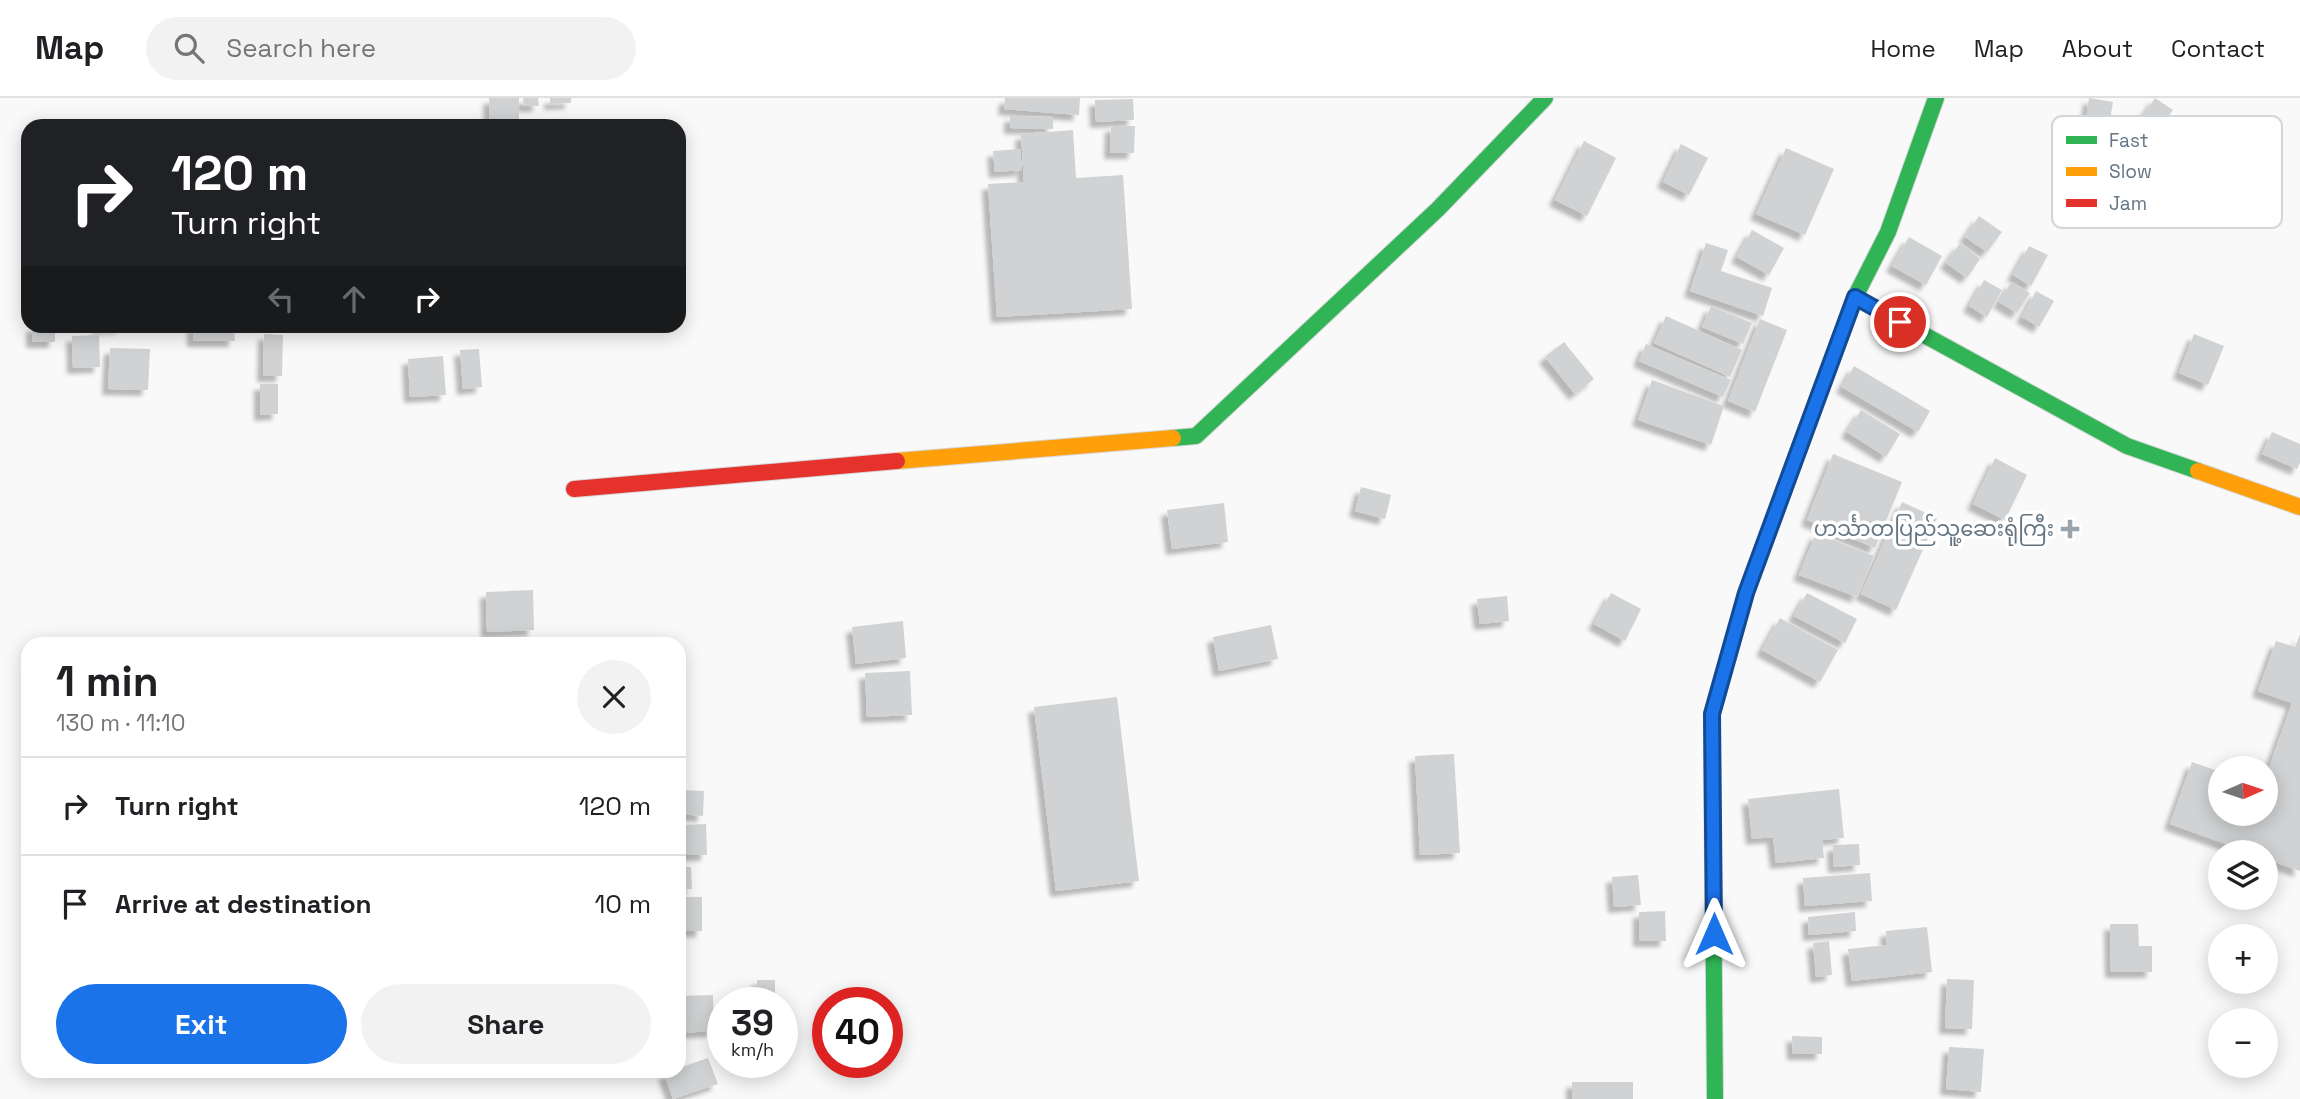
<!DOCTYPE html>
<meta charset="utf-8">
<style>
:root{--surface:#fff;--page:#f2f2f2;--text:#202124;--muted:#757577;--line:#e0e0e0;--accent:#1a73e8}
body{margin:0;font-family:"Space Grotesk","Noto Sans Myanmar",sans-serif;background:var(--page);color:var(--text);height:100vh;display:flex;flex-direction:column;font-size:26px;white-space:nowrap}
*{box-sizing:border-box;margin:0}
p{font-size:23px;color:var(--muted)}
.icon{flex:none;width:38px;height:38px;fill:none;stroke:currentColor;stroke-width:2;stroke-linecap:round;stroke-linejoin:round}
.map{position:relative;flex:1;overflow:hidden}
.panel{position:absolute;left:21px;top:539px;width:665px;height:441px;display:flex;flex-direction:column;background:var(--surface);border-radius:21px;box-shadow:0 4px 18px #0003}
.panel>*{flex:none}
.hud{position:absolute;left:21px;top:21px;width:665px;height:214px;border-radius:21px;box-shadow:0 4px 18px #0003;background:#202124;color:#fff;overflow:hidden}
.needle{width:46px;rotate:87deg}
.controls{position:absolute;left:2208px;top:658px;display:grid;gap:14px}
.controls a{display:grid;place-items:center;width:70px;height:70px;border-radius:50%;background:var(--surface);box-shadow:0 4px 18px #0003;font-size:35px}
.speed{position:absolute;left:707px;top:889px;display:flex;gap:14px;font-size:35px;font-weight:700;text-align:center}
.speed>*{display:grid;place-content:center;width:91px;height:91px;border-radius:50%;background:var(--surface);box-shadow:0 4px 18px #0003;line-height:1}
.speed small{font-size:18px;font-weight:400}
.speed .limit{border:10px solid #d22;background:#fff;color:#111}
.pin{position:absolute;display:grid;place-items:center;width:60px;height:60px;color:#fff;margin:-30px;border:4px solid #fff;border-radius:50%;box-shadow:0 2px 7px #0007}
.me{position:absolute;width:77px;margin:-38px;rotate:0deg;stroke-linejoin:round;filter:drop-shadow(0 0 5px #0008)}
.turn{display:flex;align-items:center;gap:24px;height:147px;padding:0 35px;font-size:32px}
.turn .icon{width:91px;height:91px;stroke-width:2.5}
.turn b{display:block;font-size:49px;line-height:60px}
.lanes{display:flex;align-items:center;height:66px;padding:0 35px;background:#0003;justify-content:center;gap:35px;direction:ltr}
.lanes .off{opacity:.35}
.round{display:grid;place-items:center;flex:none;width:74px;height:74px;border-radius:37px;background:var(--page)}
.headline{display:flex;align-items:center;justify-content:space-between;height:119px;padding:0 35px}
h1{font-size:42px;font-weight:600;line-height:52px}
.primary-button{display:flex;gap:14px;margin-top:auto;padding:14px 35px}
.primary-button a{flex:1;height:80px;border-radius:42px;background:var(--accent);color:#fff;font-size:28px;font-weight:600;line-height:80px;text-align:center}
.primary-button a+a{background:var(--page);color:var(--text)}
ul{padding:0;list-style:none}
li{display:flex;align-items:center;gap:21px;height:98px;padding:0 35px;border-top:2px solid var(--line)}
li div{flex:1}
li b{display:block;font-size:26px}
li em{font-style:normal}
header{display:flex;align-items:center;gap:42px;box-sizing:border-box;height:98px;padding:0 35px;background:var(--surface);border-bottom:2px solid var(--line)}
header strong{font-size:33px}
nav{display:flex;gap:38px;margin-inline-start:auto;font-size:24px}
.search{width:490px;height:63px;background:var(--page);display:flex;align-items:center;gap:18px;box-sizing:border-box;padding:0 24px;border-radius:38px;color:var(--muted);font-size:26px}
.map>svg:first-child{display:block}
.building{fill:#d0d2d3;filter:url(#shadow)}
.lines{fill:none;stroke-linecap:round;stroke-linejoin:round}
.fast-casing{stroke:#d5d6d7;stroke-width:18}
.slow-casing{stroke:#d5d6d7;stroke-width:18}
.jam-casing{stroke:#d5d6d7;stroke-width:18}
.fast{stroke:#30b455;stroke-width:16}
.slow{stroke:#ff9f0a;stroke-width:16}
.jam{stroke:#e5322d;stroke-width:16}
.route-casing{stroke:#114b97;stroke-width:18}
.route{stroke:#1a73e8;stroke-width:12}
.poi-dot{fill:#99a4ac;stroke:#fff;stroke-width:2.5}
.labels{text-anchor:middle;stroke-width:7;stroke-linejoin:round;paint-order:stroke}
.poi-label{font-size:21px;fill:#657683;stroke:#fff;text-anchor:end}
.key{fill:#fff;stroke:#d1d6da;stroke-width:2}
.key-label{font-size:19px;fill:#657683}
</style>
<header>
<strong>Map</strong>
<div class="search"><svg class="icon" aria-label="search" viewBox="0 0 24 24"><circle cx="10" cy="10" r="6"/><path d="M15 15l6 6"/></svg>Search here</div>
<nav><a>Home</a><a>Map</a><a>About</a><a>Contact</a></nav>
</header>
<div class="map">
<svg width="2300" height="1001" viewBox="0 0 2300 1001">
<defs>
<filter id="shadow"><feDropShadow dx="-6" dy="6" stdDeviation="2" flood-color="#0004"/></filter>
</defs>
<rect width="100%" height="100%" fill="#f9f9f9"/>
<!-- building -->
<g class="building">
<polygon points="489,0 519,0 519,28 490,28"/>
<polygon points="523,0 538,0 539,8 524,8"/>
<polygon points="550,0 571,0 571,5 550,6"/>
<polygon points="1005,0 1080,0 1079,17 1004,11"/>
<polygon points="2089,0 2113,4 2109,27 2086,22"/>
<polygon points="2155,0 2173,12 2160,30 2143,17"/>
<polygon points="1133,1 1134,22 1096,24 1095,2"/>
<polygon points="2197,17 2201,50 2178,53 2175,20"/>
<polygon points="1010,18 1053,19 1053,31 1010,30"/>
<polygon points="1111,28 1135,28 1134,55 1110,55"/>
<polygon points="1073,32 1076,80 1123,77 1132,211 997,219 988,86 1024,84 1021,36"/>
<polygon points="1584,43 1616,60 1587,118 1555,102"/>
<polygon points="1681,46 1708,60 1689,97 1663,84"/>
<polygon points="1786,50 1834,71 1805,137 1756,116"/>
<polygon points="1020,51 1022,72 995,74 993,53"/>
<polygon points="1979,118 2002,134 1987,154 1965,139"/>
<polygon points="1752,132 1784,150 1769,177 1737,159"/>
<polygon points="1909,139 1942,158 1926,187 1892,168"/>
<polygon points="1706,145 1728,152 1721,173 1772,190 1763,218 1690,193"/>
<polygon points="1960,145 1980,161 1967,180 1946,165"/>
<polygon points="2029,148 2048,157 2031,188 2013,177"/>
<polygon points="1984,182 2002,192 1987,219 1969,208"/>
<polygon points="2011,184 2030,195 2017,215 1999,204"/>
<polygon points="2036,193 2054,203 2039,229 2022,219"/>
<polygon points="1711,208 1752,225 1743,246 1702,229"/>
<polygon points="1666,218 1742,252 1730,279 1654,245"/>
<polygon points="1760,221 1787,232 1755,314 1728,303"/>
<rect x="32" y="228" width="23" height="16"/>
<polygon points="98,228 122,228 122,230 98,231"/>
<polygon points="193,228 234,228 235,243 193,243"/>
<polygon points="264,236 283,237 282,278 263,278"/>
<polygon points="2194,236 2224,248 2208,287 2179,275"/>
<polygon points="99,237 100,269 73,270 72,238"/>
<polygon points="1564,244 1594,281 1575,296 1545,259"/>
<polygon points="1646,246 1731,282 1723,299 1639,263"/>
<polygon points="110,250 150,251 148,292 108,291"/>
<polygon points="479,251 482,289 463,291 460,252"/>
<polygon points="443,258 446,297 410,299 408,261"/>
<polygon points="1854,268 1930,313 1918,334 1842,289"/>
<polygon points="1652,282 1724,308 1711,347 1638,322"/>
<polygon points="260,286 278,286 278,316 260,317"/>
<polygon points="1861,312 1900,336 1886,359 1847,334"/>
<polygon points="2272,334 2300,346 2300,365 2297,371 2262,356"/>
<polygon points="1833,356 1902,384 1875,450 1807,422"/>
<polygon points="1995,360 2027,377 2005,422 1973,406"/>
<polygon points="1361,389 1391,397 1385,421 1355,413"/>
<polygon points="1902,404 1937,420 1896,512 1861,496"/>
<polygon points="1224,405 1228,444 1172,451 1167,412"/>
<polygon points="1816,435 1874,458 1857,499 1799,477"/>
<polygon points="533,492 534,532 487,534 486,494"/>
<polygon points="1611,495 1641,511 1625,543 1594,526"/>
<polygon points="1807,495 1857,521 1845,545 1794,518"/>
<polygon points="1507,498 1509,523 1480,526 1477,501"/>
<polygon points="1780,520 1838,552 1820,584 1762,552"/>
<polygon points="903,523 906,560 856,566 852,529"/>
<polygon points="1271,527 1278,561 1219,573 1213,539"/>
<polygon points="2300,536 2300,773 2266,761 2266,754 2248,754 2170,726 2192,664 2221,674 2221,716 2266,716 2266,678 2292,605 2258,593 2276,543 2295,549"/>
<polygon points="910,573 912,617 867,619 865,575"/>
<polygon points="1117,599 1139,783 1056,793 1034,609"/>
<polygon points="1454,656 1460,755 1420,757 1415,658"/>
<polygon points="1839,691 1844,740 1822,742 1824,760 1776,765 1773,739 1752,741 1748,701"/>
<polygon points="679,692 704,693 703,718 679,716"/>
<polygon points="706,726 707,757 679,757 679,727"/>
<polygon points="1859,746 1860,767 1834,769 1833,747"/>
<polygon points="679,769 691,769 692,791 679,791"/>
<polygon points="1870,775 1872,803 1805,808 1803,780"/>
<polygon points="1638,777 1641,807 1614,809 1612,779"/>
<rect x="679" y="799" width="23" height="34"/>
<polygon points="1665,813 1666,843 1639,843 1639,814"/>
<polygon points="1855,814 1856,833 1809,837 1808,819"/>
<polygon points="2110,826 2138,826 2139,848 2152,848 2152,874 2111,874"/>
<polygon points="1927,829 1932,874 1852,883 1848,851 1887,847 1886,833"/>
<polygon points="1829,843 1832,877 1816,879 1813,845"/>
<polygon points="1947,881 1974,882 1972,931 1945,930"/>
<rect x="757" y="882" width="18" height="23"/>
<polygon points="713,897 714,933 679,935 679,898"/>
<polygon points="1792,938 1822,939 1822,956 1793,956"/>
<polygon points="1949,949 1984,951 1981,994 1946,991"/>
<polygon points="708,960 718,986 673,1001 664,975 679,973 679,970"/>
<rect x="1572" y="984" width="61" height="17"/>
</g>
<g class="lines">
<!-- fast casing -->
<g class="fast-casing">
<g id="fast">
<polyline points="1855,199 2127,348 2198,373"/>
<polyline points="1173,340 1196,338 1438,111 1545,0"/>
<polyline points="1789,378 1855,199 1888,134 1936,0"/>
<polyline points="1712,652 1715,1001"/>
</g>
</g>
<!-- slow casing -->
<g class="slow-casing">
<g id="slow">
<polyline points="897,363 1173,340"/>
<polyline points="2198,373 2300,409"/>
</g>
</g>
<!-- jam casing -->
<g class="jam-casing">
<g id="jam">
<polyline points="574,391 897,363"/>
<polyline points="1712,652 1712,616 1746,495 1789,378"/>
</g>
</g>
<!-- fast -->
<use href="#fast" class="fast"/>
<!-- slow -->
<use href="#slow" class="slow"/>
<!-- jam -->
<use href="#jam" class="jam"/>
</g>
<g class="lines">
<!-- route casing -->
<g class="route-casing">
<polyline id="route" points="1714,836 1712,616 1746,495 1855,199 1900,224"/>
</g>
<!-- route -->
<use href="#route" class="route"/>
</g>
<!-- markers -->
<path class="poi-dot" d="M2066.5 420.5h7v7h7v7h-7v7h-7v-7h-7v-7h7z"/>
<g class="labels">
<!-- poi labels -->
<g class="poi-label">
<text x="2054" y="438">ဟင်္သာတပြည်သူ့ဆေးရုံကြီး</text>
</g>
</g>
<!-- legend -->
<rect x="2052" y="18" width="230" height="112" rx="10" class="key"/>
<rect x="2066" y="38" width="31" height="8" fill="#30b455"/>
<rect x="2066" y="69" width="31" height="9" fill="#ff9f0a"/>
<rect x="2066" y="101" width="31" height="8" fill="#e5322d"/>
<g class="key-label">
<text x="2109" y="49">Fast</text>
<text x="2109" y="80">Slow</text>
<text x="2109" y="112">Jam</text>
</g>
</svg>
<div class="controls">
<a><svg class="needle" viewBox="-14 -14 28 28"><path d="M0-13l5 13h-10z" fill="#e53935"/><path d="M0 13l5-13h-10z" fill="#757577"/></svg></a>
<a><svg class="icon" aria-label="layers" viewBox="0 0 24 24"><path d="M12 4l9 5-9 5-9-5zM3 14l9 5 9-5"/></svg></a>
<a>+</a>
<a>−</a>
</div>
<div class="speed"><div>39<small>km/h</small></div><div class="limit">40</div></div>
<div class="pin" style="left:1900px;top:224px;background:#d93025"><svg class="icon" aria-label="arrive" viewBox="0 0 24 24"><path d="M6 21V4h12l-3 4 3 4H6"/></svg></div>
<svg class="me" style="left:1714px;top:836px" viewBox="-20 -20 40 40"><path d="M0-17L14 15 0 8-14 15z" fill="#1a73e8" stroke="#fff" stroke-width="4"/></svg>
<div class="hud">
<div class="turn"><svg class="icon" aria-label="right" viewBox="0 0 24 24"><path d="M7 20v-9h11M14 6l5 5-5 5"/></svg><div><b>120 m</b>Turn right</div></div>
<div class="lanes"><svg class="icon off" aria-label="left" viewBox="0 0 24 24"><path d="M17 20v-9H6M10 6l-5 5 5 5"/></svg><svg class="icon off" aria-label="ahead" viewBox="0 0 24 24"><path d="M12 20V5M6 11l6-6 6 6"/></svg><svg class="icon" aria-label="right" viewBox="0 0 24 24"><path d="M7 20v-9h11M14 6l5 5-5 5"/></svg></div>
</div>
<section class="panel">
<div class="headline"><div><h1>1 min</h1><p>130 m · 11:10</p></div><a class="round"><svg class="icon" aria-label="close" viewBox="0 0 24 24"><path d="M6 6l12 12M18 6L6 18"/></svg></a></div>
<ul>
<li><svg class="icon" aria-label="right" viewBox="0 0 24 24"><path d="M7 20v-9h11M14 6l5 5-5 5"/></svg><div><b>Turn right</b></div><em>120 m</em></li>
<li><svg class="icon" aria-label="arrive" viewBox="0 0 24 24"><path d="M6 21V4h12l-3 4 3 4H6"/></svg><div><b>Arrive at destination</b></div><em>10 m</em></li>
</ul>
<div class="primary-button"><a>Exit</a><a>Share</a></div>
</section>
</div>
